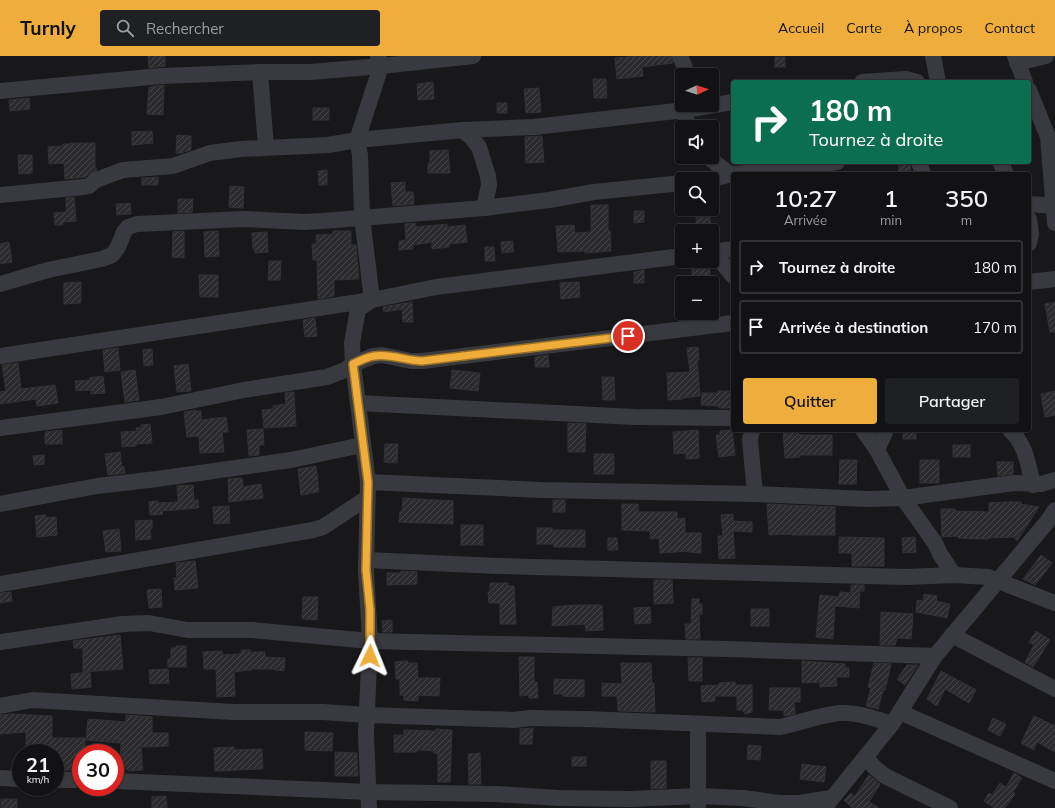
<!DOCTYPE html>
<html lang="fr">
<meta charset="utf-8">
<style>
:root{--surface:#121214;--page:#1f2022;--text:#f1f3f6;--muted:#9c9ea0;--line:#313234;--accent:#efad3b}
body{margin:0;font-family:Mulish,sans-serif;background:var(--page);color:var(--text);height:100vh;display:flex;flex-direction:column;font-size:15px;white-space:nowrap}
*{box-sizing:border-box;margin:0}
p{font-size:13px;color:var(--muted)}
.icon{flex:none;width:22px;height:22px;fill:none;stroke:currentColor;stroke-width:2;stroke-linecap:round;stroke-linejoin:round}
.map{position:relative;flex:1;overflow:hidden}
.side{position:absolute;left:731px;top:116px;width:300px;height:260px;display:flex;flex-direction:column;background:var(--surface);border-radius:4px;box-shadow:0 1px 3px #0004,0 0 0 1px var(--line)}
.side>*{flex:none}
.hud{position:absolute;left:731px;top:24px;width:300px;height:84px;border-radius:4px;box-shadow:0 1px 3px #0004,0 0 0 1px var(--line);background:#0b6e4f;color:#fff;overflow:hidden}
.needle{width:26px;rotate:86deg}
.fabs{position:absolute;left:675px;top:12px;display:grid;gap:8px}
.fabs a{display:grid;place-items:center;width:44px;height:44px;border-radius:4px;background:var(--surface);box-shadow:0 1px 3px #0004,0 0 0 1px var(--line);font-size:20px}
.speed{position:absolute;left:12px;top:688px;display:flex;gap:8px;font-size:20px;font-weight:700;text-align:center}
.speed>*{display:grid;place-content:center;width:52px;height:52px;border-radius:50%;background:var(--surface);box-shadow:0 1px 3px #0004,0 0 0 1px var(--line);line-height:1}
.speed small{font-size:10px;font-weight:400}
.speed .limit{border:6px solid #d22;background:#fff;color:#111}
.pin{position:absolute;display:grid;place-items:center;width:34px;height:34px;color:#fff;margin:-17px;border:2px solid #fff;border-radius:50%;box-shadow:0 1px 4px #0007}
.me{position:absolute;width:44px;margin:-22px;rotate:2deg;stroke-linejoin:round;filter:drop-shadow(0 0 3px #0008)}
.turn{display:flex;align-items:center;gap:14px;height:84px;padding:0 12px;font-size:18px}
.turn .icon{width:52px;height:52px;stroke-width:2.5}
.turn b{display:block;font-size:28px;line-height:34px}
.eta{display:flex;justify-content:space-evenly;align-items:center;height:68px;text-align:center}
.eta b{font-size:24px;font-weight:600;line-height:28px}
.button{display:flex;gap:8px;margin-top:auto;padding:8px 12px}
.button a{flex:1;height:46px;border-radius:4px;background:var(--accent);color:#111;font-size:16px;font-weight:600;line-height:46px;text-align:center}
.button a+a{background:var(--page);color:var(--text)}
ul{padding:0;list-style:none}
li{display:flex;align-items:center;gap:12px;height:54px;margin:0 8px 6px;padding:0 4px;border:2px solid var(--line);border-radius:4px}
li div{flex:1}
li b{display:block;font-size:15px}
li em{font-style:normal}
header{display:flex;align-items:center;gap:24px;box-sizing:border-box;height:56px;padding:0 20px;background:var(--accent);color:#111}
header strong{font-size:19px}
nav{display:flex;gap:22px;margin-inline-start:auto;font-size:14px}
.search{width:280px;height:36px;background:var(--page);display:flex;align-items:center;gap:10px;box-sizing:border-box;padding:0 14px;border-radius:4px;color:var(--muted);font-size:15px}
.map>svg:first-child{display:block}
.building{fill:url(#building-hatch);stroke:#323236}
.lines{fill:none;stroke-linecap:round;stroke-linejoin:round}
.minor{stroke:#393a3f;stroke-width:16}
.route-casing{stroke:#9b7026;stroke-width:10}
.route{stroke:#efad3b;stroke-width:7}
</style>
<header>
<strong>Turnly</strong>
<div class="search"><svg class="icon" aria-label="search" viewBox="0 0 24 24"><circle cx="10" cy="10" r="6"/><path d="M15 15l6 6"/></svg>Rechercher</div>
<nav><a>Accueil</a><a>Carte</a><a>À propos</a><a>Contact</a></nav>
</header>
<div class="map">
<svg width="1055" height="752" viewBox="0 0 1055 752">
<defs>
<pattern id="building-hatch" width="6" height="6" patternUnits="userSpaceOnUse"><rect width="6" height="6" fill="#2b2b2e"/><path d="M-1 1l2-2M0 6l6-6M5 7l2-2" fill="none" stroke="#47474a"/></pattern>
</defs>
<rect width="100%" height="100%" fill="#18181a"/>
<!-- building -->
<g class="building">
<polygon points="148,0 165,0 165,10 149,12"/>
<polygon points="640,0 671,0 673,7 642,11 643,20 617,23 615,2"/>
<rect x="775" y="1" width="10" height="10"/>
<polygon points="593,23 606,23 607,42 594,42"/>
<polygon points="433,26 434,43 418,44 417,28"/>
<polygon points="164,29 163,59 147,58 149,31"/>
<polygon points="539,32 541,56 526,57 524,33"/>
<polygon points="29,42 30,53 10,55 9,44"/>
<rect x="497" y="47" width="10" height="10"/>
<rect x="313" y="52" width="16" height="12"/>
<polygon points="152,75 153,87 132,89 132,76"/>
<polygon points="177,79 191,80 191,94 181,97 176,97"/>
<polygon points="542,80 544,106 526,107 525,81"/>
<polygon points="71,87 95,87 95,111 97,114 85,121 65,123 64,107 49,108 48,91 63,90 63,88 71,88"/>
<polygon points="448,94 450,117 428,117 428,107 430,107 430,95"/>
<polygon points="18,99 32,99 32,117 19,118"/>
<polygon points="899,106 910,106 911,117 898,117"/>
<polygon points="327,114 327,129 319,129 318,115"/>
<polygon points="158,121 158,129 142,129 142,122"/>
<polygon points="405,126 405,136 413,136 414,148 393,150 391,127"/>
<polygon points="230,130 244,131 243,152 229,151"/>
<polygon points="74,141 76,165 63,166 63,169 55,169 54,157 66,156 66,142"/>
<polygon points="178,143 193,143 192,156 178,157"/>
<polygon points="130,147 131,158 117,159 116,148"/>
<polygon points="591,149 608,149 608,175 610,175 611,195 585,197 585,195 558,196 556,170 574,169 575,177 591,176"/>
<polygon points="634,155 644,155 644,166 634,167"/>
<polygon points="696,161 710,161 711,175 697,175"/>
<polygon points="415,167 416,171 447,168 447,171 465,169 467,186 449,188 449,191 432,193 432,186 413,189 413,193 399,194 399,185 406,184 405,168"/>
<polygon points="184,175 184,202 172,201 173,176"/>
<polygon points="218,175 219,200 205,201 204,176"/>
<polygon points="333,175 351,175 351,189 356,189 359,223 334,224 334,240 318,243 317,204 313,204 312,188 317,188 316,179 333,178"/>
<polygon points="267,176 268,196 255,197 255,193 253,193 252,177"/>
<polygon points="513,185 513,196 502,197 501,186"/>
<polygon points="9,186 12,206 0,208 0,188"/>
<polygon points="485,191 494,191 495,205 485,205"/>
<polygon points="269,205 281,205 280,224 268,224"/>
<rect x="692" y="208" width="18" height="19"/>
<polygon points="644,214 644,227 634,227 634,216"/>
<polygon points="199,219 218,219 218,241 200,241"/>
<polygon points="81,226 81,247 64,248 64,227"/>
<polygon points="579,226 580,241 561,243 560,227"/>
<polygon points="412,246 413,266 403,266 402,253 384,256 383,251"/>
<polygon points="1055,246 1055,276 1050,276 1045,248"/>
<polygon points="315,262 317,280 305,281 303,264"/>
<polygon points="698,291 699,304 697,304 700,340 683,342 683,343 668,344 667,317 690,316 687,292"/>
<polygon points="118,292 120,314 105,316 103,294"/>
<polygon points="152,293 153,309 144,310 143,294"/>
<polygon points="548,299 549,311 535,311 535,301"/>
<polygon points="18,307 21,333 55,329 58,347 37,350 36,343 0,348 0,336 6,335 2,309"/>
<polygon points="188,308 191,335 177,336 174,310"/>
<polygon points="135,314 139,344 125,346 121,316"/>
<polygon points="452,314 480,317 478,335 450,332"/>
<polygon points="103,320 105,337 91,338 91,334 76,335 75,325 90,324 89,322"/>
<polygon points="602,321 614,321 615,344 603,344"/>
<polygon points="718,335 732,335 733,352 719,352 718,350 701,349 702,337 718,337"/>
<polygon points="1055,335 1055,359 1045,361 1041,338"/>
<polygon points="294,336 296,370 264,372 262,354 273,353 273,350 286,348 285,337"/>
<polygon points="195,354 195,355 201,355 201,364 226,361 228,376 222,376 224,396 200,397 199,380 187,381 184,356"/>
<polygon points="568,367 586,368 585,396 568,396"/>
<polygon points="150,368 152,387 136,388 136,390 122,391 121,376 137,375 136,372 141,372 141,369"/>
<polygon points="263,373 264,389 259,389 259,399 249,400 247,374"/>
<polygon points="62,374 62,388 45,388 45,376"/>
<polygon points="698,374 699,402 686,403 686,397 674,398 673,376"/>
<polygon points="732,374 735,399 719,401 716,379 720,379 720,375"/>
<polygon points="783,374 798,374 799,379 832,379 832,399 800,399 800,401 785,402"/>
<rect x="903" y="374" width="13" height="9"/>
<polygon points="385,388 398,388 397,407 384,406"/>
<rect x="953" y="389" width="17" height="12"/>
<polygon points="120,396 122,411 124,411 125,417 108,419 105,398"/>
<rect x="594" y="398" width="20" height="20"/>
<polygon points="44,399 44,408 34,409 33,400"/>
<polygon points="840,404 857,404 856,428 839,428"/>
<rect x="920" y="404" width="19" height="23"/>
<polygon points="997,406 1013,406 1013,418 998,420"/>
<polygon points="316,410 319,436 301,439 298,413"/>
<polygon points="242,422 243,431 261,428 263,442 229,446 228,423"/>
<polygon points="193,429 194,445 198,444 199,452 162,455 163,458 150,459 149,446 158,445 158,447 178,446 177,430"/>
<polygon points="403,442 453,445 453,468 399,466 400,455 402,456"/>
<rect x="553" y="444" width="12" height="12"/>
<polygon points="1004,446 1021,446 1021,448 1039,451 1017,485 1014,481 988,482 988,483 958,482 958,480 942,481 941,453 955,453 955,455 989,456 989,447"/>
<polygon points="622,448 638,448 638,456 677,456 677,463 685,462 685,477 701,477 701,497 689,496 689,495 660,497 659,482 650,483 650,475 622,474"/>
<polygon points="767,448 835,451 835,479 792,479 792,478 769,479"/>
<polygon points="229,450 230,467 214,468 213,451"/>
<polygon points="733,458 733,465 752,466 752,476 733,475 735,502 719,503 718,480 723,480 721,459"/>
<polygon points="46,459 46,462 56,461 57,479 37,481 35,460"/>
<polygon points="152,464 152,472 150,473 151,483 136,484 135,465"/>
<rect x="461" y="469" width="22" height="20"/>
<polygon points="537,472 552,472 552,474 585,474 585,491 554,491 554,488 537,488"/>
<polygon points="119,473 121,495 106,496 103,475"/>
<polygon points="839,481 884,482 884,510 852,510 852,497 839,497"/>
<polygon points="915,481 916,496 903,497 902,482"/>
<polygon points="608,482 617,482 618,494 608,494"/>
<polygon points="1041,499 1052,507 1035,529 1023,523"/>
<polygon points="195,505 198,532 175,534 174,522 177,522 176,507"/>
<polygon points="401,515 417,516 417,528 387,529 387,517 401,517"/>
<polygon points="654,524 672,524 673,547 654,548"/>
<polygon points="490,527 508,527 508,530 514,530 516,568 500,568 500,547 489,547 488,536 490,536"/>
<polygon points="851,529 864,529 864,535 860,535 859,552 835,550 833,583 816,581 820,539 839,541 840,536 851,537"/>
<polygon points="161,533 162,551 149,552 147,534"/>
<polygon points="11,536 12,545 0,547 0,537"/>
<polygon points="924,538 937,540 936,545 950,548 947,562 916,556 917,544 923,545"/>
<polygon points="303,541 318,541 317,564 302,563"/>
<polygon points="692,543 699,543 699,548 702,548 702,558 699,558 700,583 686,583 685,568 691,568"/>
<polygon points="575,549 602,549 603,574 586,575 585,568 552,570 553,551"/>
<polygon points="650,551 651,567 635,568 634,552"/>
<rect x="751" y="553" width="18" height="17"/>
<polygon points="881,556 913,558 911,583 897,582 895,589 880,589"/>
<polygon points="392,564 392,576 383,576 382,565"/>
<polygon points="1036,575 1050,584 1033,611 1025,606 1034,589 1029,586"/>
<polygon points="120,579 123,613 83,616 83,592 74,592 73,585"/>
<polygon points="176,590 186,590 186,611 168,611 168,603 171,603 171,592 176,592"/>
<polygon points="241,594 250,594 250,596 265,596 265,601 285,602 284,615 270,613 251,613 251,614 234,616 235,640 217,641 216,613 204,613 203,596 222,595 223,599 241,598"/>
<polygon points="519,601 534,601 534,626 537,626 538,642 529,642 529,639 520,640"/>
<polygon points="688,602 702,602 702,625 689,625"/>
<polygon points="408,605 408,607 417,607 418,622 440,622 439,640 418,639 418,645 404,644 404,639 400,639 400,623 396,623 395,606"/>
<polygon points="802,605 845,608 845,612 849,612 849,621 836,621 837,630 820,631 820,626 802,627"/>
<polygon points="621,607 651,607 652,628 654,627 655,656 618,655 617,640 602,640 602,627 622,628"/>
<polygon points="874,607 891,608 885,634 883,634 878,653 866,650 871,632 868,631"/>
<polygon points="907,609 918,609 905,629 897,623"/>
<polygon points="168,613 169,627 150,628 149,614"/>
<polygon points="941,615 976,634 969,647 945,633 937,650 927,643"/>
<polygon points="90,616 91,631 72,633 71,618"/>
<polygon points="554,623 584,624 584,641 563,640 563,638 554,638"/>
<polygon points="735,626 735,629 752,629 752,656 745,658 743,654 737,654 737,640 715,640 715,645 702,646 701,630 719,629 719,627"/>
<polygon points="770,632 800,632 800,646 794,646 795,658 784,660 784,654 769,654"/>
<polygon points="12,658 52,660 52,682 85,682 85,693 81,693 81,714 55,714 55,697 26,697 26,676 0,678 0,659"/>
<polygon points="126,659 152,661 152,677 168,677 168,690 141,691 143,714 128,715 128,713 120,713 121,687 86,684 88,663 126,666"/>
<polygon points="1034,660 1055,670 1055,696 1037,686 1034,694 1021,687"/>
<polygon points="993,662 1006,668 1000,680 988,674"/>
<polygon points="533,672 532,688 520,688 520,673"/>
<polygon points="436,673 452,674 450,726 438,726 438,698 434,697 434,695 417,694 417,696 394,696 394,679 404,679 404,674 436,675"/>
<polygon points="305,676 333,677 332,695 305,694"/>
<polygon points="748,689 761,690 760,704 747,703"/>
<polygon points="234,691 234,694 262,693 263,713 215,715 214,692"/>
<polygon points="335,696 357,697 358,720 335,720"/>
<polygon points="480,697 481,728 469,728 468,698"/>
<rect x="572" y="701" width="14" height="9"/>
<polygon points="651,705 666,705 666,732 651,733"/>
<polygon points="802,708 826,711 824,726 800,723"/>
<polygon points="1014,717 1022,722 1013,736 1015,738 1005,752 994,752 984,745 989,737 992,739 1000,727 1006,731"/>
<polygon points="869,719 880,728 869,746 879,752 852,752 844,744 851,737 854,741"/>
<polygon points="166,740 167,752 152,752 152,741"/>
<rect x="1" y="743" width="16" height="9"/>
</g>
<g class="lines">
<!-- minor -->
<g class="minor">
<polyline points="680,0 685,12 686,19"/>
<polyline points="933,0 938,26"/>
<polyline points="1015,0 1025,26"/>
<polyline points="1017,7 1046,0"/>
<polyline points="260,16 266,91"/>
<polyline points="862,26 906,23 917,26"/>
<polyline points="1029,34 1048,81 1055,167"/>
<polyline points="0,35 161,20 260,16 311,16 381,10 473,0"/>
<polyline points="686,49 686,62 689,71"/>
<polyline points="463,74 472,82 479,91 488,120 489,129 484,152"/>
<polyline points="708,101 730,118"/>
<polyline points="919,106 923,118"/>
<polyline points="1000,106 1006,118"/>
<polyline points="734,118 794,113 837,106"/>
<polyline points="711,123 733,118"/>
<polyline points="0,139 84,131 89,130 96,124 123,114 173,110 210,97 241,93 328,89 357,84 463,74 534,71 685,54 733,46"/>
<polyline points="1029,148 1055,150"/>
<polyline points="1029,163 1031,178 1029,187"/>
<polyline points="712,196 733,193"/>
<polyline points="713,196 733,220"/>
<polyline points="1029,226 1055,223"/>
<polyline points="0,228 48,214 102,203 112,199 118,191 124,176 128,171 137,168 244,163 304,166 323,165 484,152 549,144 594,136 682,127"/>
<polyline points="0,300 372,244 436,231 682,200"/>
<polyline points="358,347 634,361 733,362"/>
<polyline points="0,372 161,351 244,334 327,321 345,314 353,308 373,300 382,299 411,305 422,305 733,267"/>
<polyline points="752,374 750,384 755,438"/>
<polyline points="863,374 877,394 903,442 935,487 940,498 954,519"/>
<path d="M 1010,374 C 1026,389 1028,408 1033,429"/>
<polyline points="877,394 886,374"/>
<polyline points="368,426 542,434 755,438 868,443 903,442 1014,427 1041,428 1055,424"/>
<polyline points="0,448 97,430 157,423 291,404 362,389"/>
<polyline points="367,504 497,510 906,521 954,519 988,521 1055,547"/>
<polyline points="0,528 313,474 323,471 367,442"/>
<polyline points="952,579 1055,633"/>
<polyline points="0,586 123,568 149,567 188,574 252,574 370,585 728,593 935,600"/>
<path d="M 0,650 L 33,644 L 233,656 L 323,656 L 367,659 L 514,664 L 530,662 L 586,663 L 780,671 C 800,667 819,659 840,657 C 858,656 875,663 892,668"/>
<polyline points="900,656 1055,725"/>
<polyline points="698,668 698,752"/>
<polyline points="866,701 874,711 885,720 950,752"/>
<polyline points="0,722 21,723"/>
<polyline points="55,724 81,724"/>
<polyline points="115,725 369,736 496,738 559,742 630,743 699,740 743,742 779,747 799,747 832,742"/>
<polyline points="825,751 892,668 935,600 1047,466 1055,454"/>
<polyline points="369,752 366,678 370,585 366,514 368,426 353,308 352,287 358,253 372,244 362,161 360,99 357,84 381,10 378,0"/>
</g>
</g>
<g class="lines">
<!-- route casing -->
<g class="route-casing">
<path id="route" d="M 370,600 L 370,554 L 366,514 L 368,426 L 353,308 C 359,305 367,301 374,300 C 390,297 406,305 422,305 L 628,280"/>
</g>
<!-- route -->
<use href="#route" class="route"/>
</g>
</svg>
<div class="fabs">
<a><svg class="needle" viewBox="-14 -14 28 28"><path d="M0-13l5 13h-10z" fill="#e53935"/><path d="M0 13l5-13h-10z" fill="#9c9ea0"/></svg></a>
<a><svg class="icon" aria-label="sound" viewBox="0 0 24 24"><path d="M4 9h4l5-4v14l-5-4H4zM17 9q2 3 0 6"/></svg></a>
<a><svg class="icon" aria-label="search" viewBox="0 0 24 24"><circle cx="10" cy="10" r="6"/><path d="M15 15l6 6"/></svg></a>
<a>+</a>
<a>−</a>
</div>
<div class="speed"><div>21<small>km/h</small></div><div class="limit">30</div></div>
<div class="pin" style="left:628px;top:280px;background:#d93025"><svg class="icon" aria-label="arrive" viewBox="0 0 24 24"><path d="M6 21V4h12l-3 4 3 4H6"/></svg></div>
<svg class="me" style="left:370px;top:600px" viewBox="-20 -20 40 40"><path d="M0-17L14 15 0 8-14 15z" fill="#efad3b" stroke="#fff" stroke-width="4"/></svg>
<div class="hud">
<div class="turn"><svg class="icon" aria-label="right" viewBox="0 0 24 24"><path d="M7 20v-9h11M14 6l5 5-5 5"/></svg><div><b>180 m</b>Tournez à droite</div></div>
</div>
<section class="side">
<div class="eta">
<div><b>10:27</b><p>Arrivée</p></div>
<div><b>1</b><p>min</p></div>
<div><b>350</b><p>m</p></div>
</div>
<ul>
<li><svg class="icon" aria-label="right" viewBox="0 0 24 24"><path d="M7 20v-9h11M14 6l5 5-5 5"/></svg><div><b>Tournez à droite</b></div><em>180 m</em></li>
<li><svg class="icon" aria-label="arrive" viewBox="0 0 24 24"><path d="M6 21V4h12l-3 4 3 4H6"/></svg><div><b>Arrivée à destination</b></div><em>170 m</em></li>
</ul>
<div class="button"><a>Quitter</a><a>Partager</a></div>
</section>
</div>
